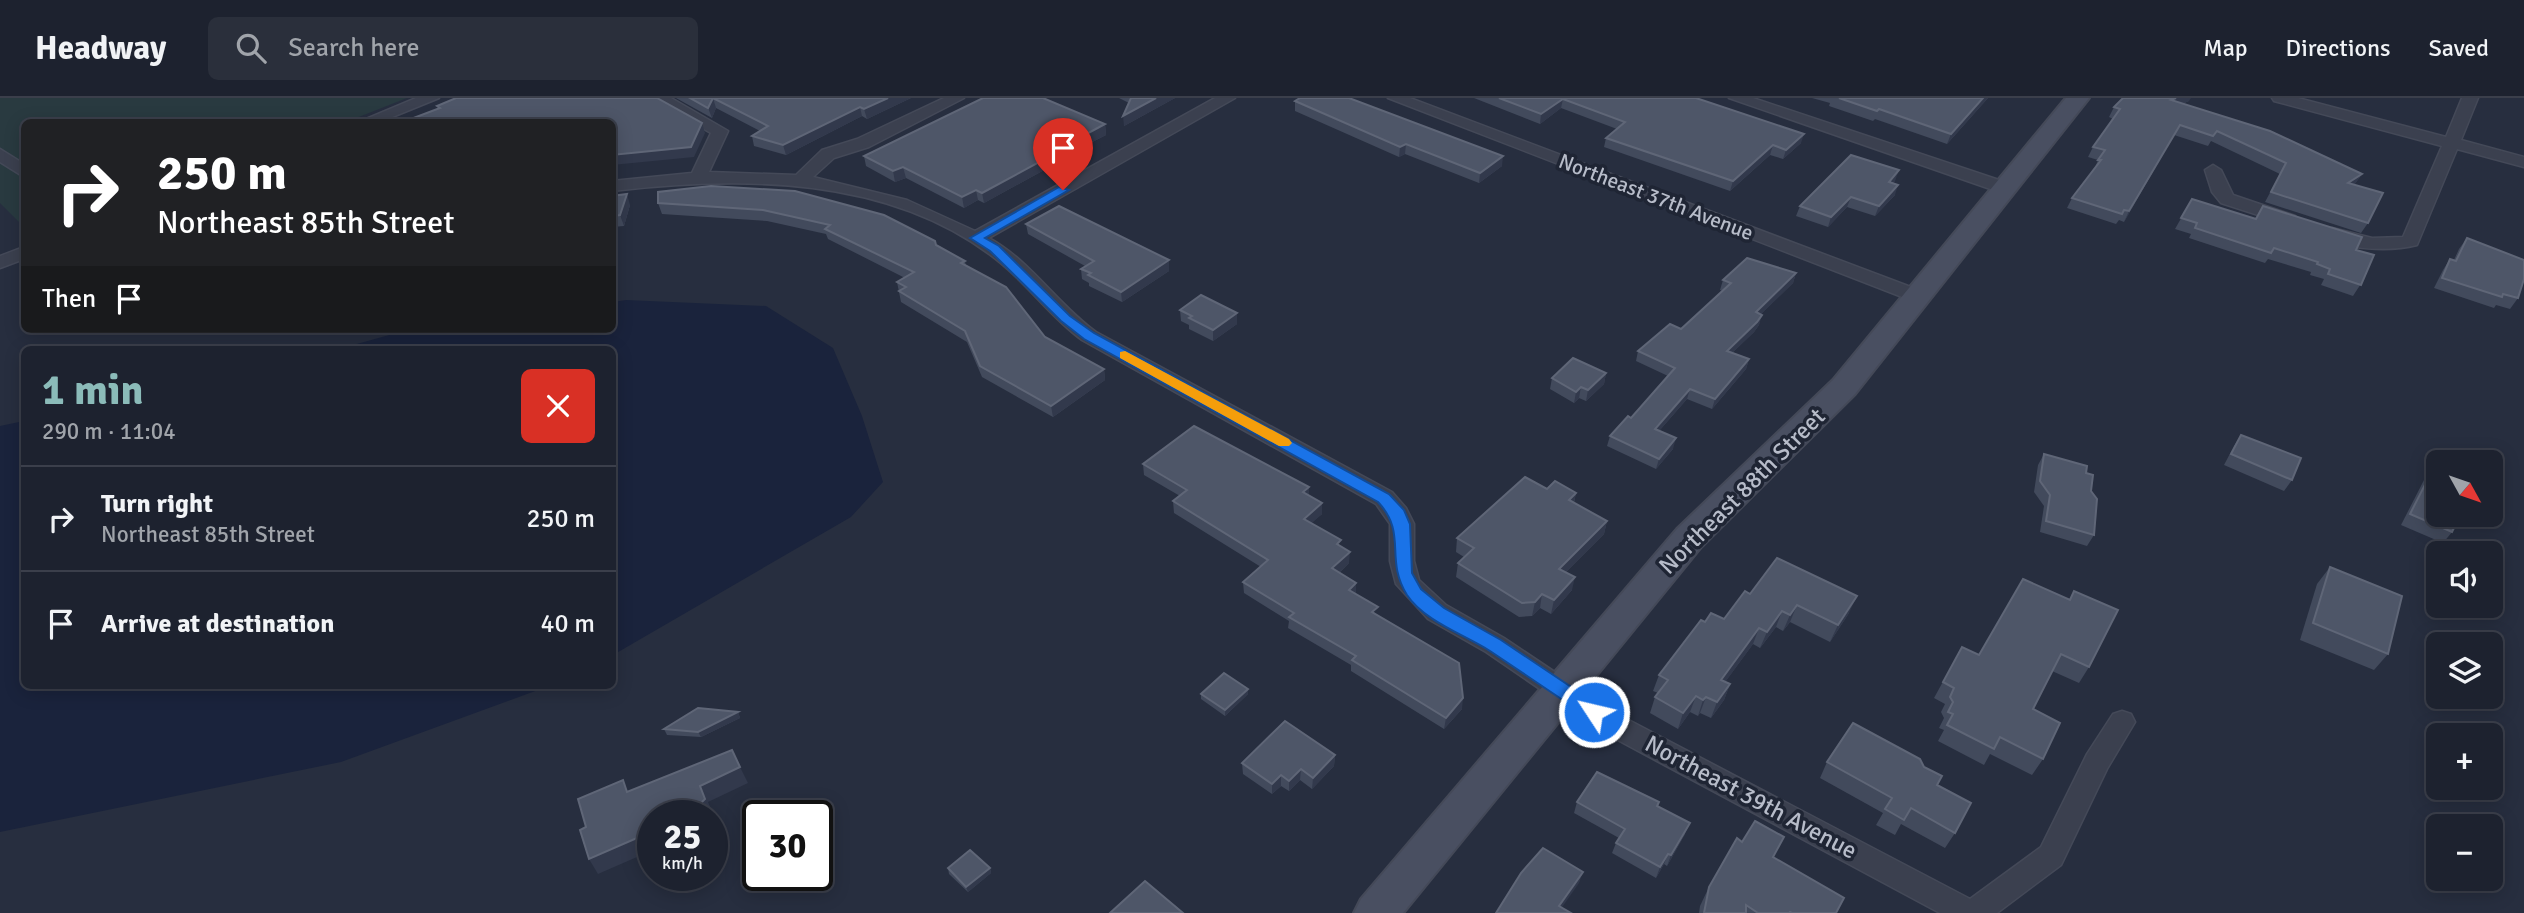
<!DOCTYPE html>
<meta charset="utf-8">
<style>
:root{--surface:#1d222f;--page:#2a2f3b;--text:#f1f3f6;--muted:#a0a4aa;--line:#3b3f4b;--accent:#8bbbb9}
body{margin:0;font-family:Signika,sans-serif;background:var(--page);color:var(--text);height:100vh;display:flex;flex-direction:column;font-size:26px;white-space:nowrap}
*{box-sizing:border-box;margin:0}
p{font-size:23px;color:var(--muted)}
.icon{flex:none;width:38px;height:38px;fill:none;stroke:currentColor;stroke-width:2;stroke-linecap:round;stroke-linejoin:round}
.map{position:relative;flex:1;overflow:hidden}
.side{position:absolute;left:21px;top:248px;width:595px;height:343px;display:flex;flex-direction:column;background:var(--surface);border-radius:10px;box-shadow:0 4px 18px #0003,0 0 0 2px var(--line)}
.side>*{flex:none}
.top-card{position:absolute;left:21px;top:21px;width:595px;height:214px;border-radius:10px;box-shadow:0 4px 18px #0003,0 0 0 2px var(--line);background:#202124;color:#fff;overflow:hidden}
.needle{width:46px;rotate:130deg}
.tools{position:absolute;left:2426px;top:352px;display:grid;gap:14px}
.tools a{display:grid;place-items:center;width:77px;height:77px;border-radius:10px;background:var(--surface);box-shadow:0 4px 18px #0003,0 0 0 2px var(--line);font-size:35px}
.speed{position:absolute;left:637px;top:702px;display:flex;gap:14px;font-size:35px;font-weight:700;text-align:center}
.speed>*{display:grid;place-content:center;width:91px;height:91px;border-radius:50%;background:var(--surface);box-shadow:0 4px 18px #0003,0 0 0 2px var(--line);line-height:1}
.speed small{font-size:18px;font-weight:400}
.speed .limit{border:4px solid #111;border-radius:10px;background:#fff;color:#111}
.pin{position:absolute;display:grid;place-items:center;width:60px;height:60px;color:#fff;margin:-72px -30px;border-radius:50% 50% 50% 0;rotate:-45deg;box-shadow:0 0 7px #0007}
.pin .icon{rotate:45deg}
.me{position:absolute;width:77px;margin:-38px;rotate:305deg;stroke-linejoin:round;filter:drop-shadow(0 0 5px #0008)}
.turn{display:flex;align-items:center;gap:24px;height:147px;padding:0 21px;font-size:32px}
.turn .icon{width:91px;height:91px;stroke-width:2.5}
.turn b{display:block;font-size:49px;line-height:60px}
.then{display:flex;align-items:center;height:66px;padding:0 21px;background:#0003;gap:14px;font-size:26px}
.round{display:grid;place-items:center;flex:none;width:74px;height:74px;border-radius:10px;background:var(--page)}
.headline{display:flex;align-items:center;justify-content:space-between;height:119px;padding:0 21px}
h1{font-size:42px;font-weight:700;line-height:52px;color:var(--accent)}
ul{padding:0;list-style:none}
li{display:flex;align-items:center;gap:21px;height:105px;padding:0 21px;border-top:2px solid var(--line)}
li div{flex:1}
li b{display:block;font-size:26px}
li em{font-style:normal}
header{display:flex;align-items:center;gap:42px;box-sizing:border-box;height:98px;padding:0 35px;background:var(--surface);border-bottom:2px solid var(--line)}
header strong{font-size:33px}
nav{display:flex;gap:38px;margin-inline-start:auto;font-size:24px}
.search{width:490px;height:63px;background:var(--page);display:flex;align-items:center;gap:18px;box-sizing:border-box;padding:0 24px;border-radius:10px;color:var(--muted);font-size:26px}
.map>svg:first-child{display:block}
.green{fill:#293a40}
.water{fill:#1a233c}
.lines{fill:none;stroke-linecap:round;stroke-linejoin:round}
.street-casing{stroke:#444958;stroke-width:3}
.secondary-casing{stroke:#444958;stroke-width:4}
.street{fill:#3b404f;fill-rule:evenodd}
.secondary{fill:#494f61;fill-rule:evenodd}
.wall{fill:#424a5c}
.shaded-wall{fill:#32394c}
.building{fill:#4e5668;stroke:#5f6677;stroke-width:2}
.route{fill:#1a73e8;stroke:#114b97;stroke-width:2}
.slow{fill:#f59e0b}
.labels{text-anchor:middle;stroke-width:7;stroke-linejoin:round;paint-order:stroke}
.far-street-label{font-size:21px;fill:#b7bcc9;stroke:#1f2534}
.street-label{font-size:24px;fill:#b7bcc9;stroke:#1f2534}
</style>
<header>
<strong>Headway</strong>
<div class="search"><svg class="icon" aria-label="search" viewBox="0 0 24 24"><circle cx="10" cy="10" r="6"/><path d="M15 15l6 6"/></svg>Search here</div>
<nav><a>Map</a><a>Directions</a><a>Saved</a></nav>
</header>
<div class="map">
<svg width="2524" height="815" viewBox="0 0 2524 815">
<rect width="100%" height="100%" fill="#272e3f"/>
<!-- green -->
<polygon class="green" points="0,0 407,0 346,24 24,24 24,129 0,105"/>
<!-- water -->
<g class="water">
<polygon points="626,202 766,208 833,250 862,318 883,384 851,419 613,557 612,252 335,252 411,231 612,231 613,204"/>
<polygon points="24,323 24,588 549,588 341,664 0,734 0,328"/>
</g>
<g class="lines">
<!-- street casing -->
<g class="street-casing">
<g id="street">
<polygon points="416,0 439,0 380,24 359,24"/>
<path d="M 659,0 L 671,0 L 728,33 L 709,74 L 796,77 L 822,52 L 857,41 L 944,0 L 964,0 L 869,49 L 834,60 L 813,79 L 907,102 L 975,133 L 1215,0 L 1235,0 L 989,140 C 1031,163 1057,206 1096,234 L 1392,394 L 1406,410 L 1414,426 L 1414,463 L 1419,482 L 1446,507 L 1504,540 L 1619,617 L 1970,801 L 2041,749 L 2087,656 L 2113,616 L 2122,613 L 2131,616 L 2135,624 L 2107,671 L 2061,767 L 1997,815 L 1940,815 L 1601,633 L 1486,554 L 1428,521 L 1396,486 L 1390,463 L 1390,426 L 1376,406 L 1082,242 C 1050,219 1028,186 997,162 C 890,77 740,78 612,93 L 612,83 L 692,75 L 711,35 L 659,6 Z"/>
<polygon points="1388,0 1410,0 1924,194 1927,198 1924,202 1910,202"/>
<polygon points="1729,0 1753,0 2011,86 2014,90 2005,95 1999,94"/>
<path d="M 2272,0 L 2298,0 L 2446,39 L 2462,0 L 2478,0 L 2461,42 L 2524,59 L 2524,69 L 2457,51 L 2417,147 C 2394,153 2340,154 2323,135 L 2332,130 L 2372,140 L 2403,139 L 2442,48 L 2274,3 Z"/>
<polygon points="0,51 24,66 24,79 0,64"/>
<polygon points="2213,67 2221,72 2233,97 2295,118 2298,122 2289,127 2221,105 2212,94 2205,72"/>
<polygon points="24,149 24,161 0,170 0,158"/>
</g>
</g>
<!-- secondary casing -->
<g class="secondary-casing">
<polygon id="secondary" points="2066,0 2089,0 1855,296 1701,449 1403,815 1354,815 1361,801 1677,431 1833,282"/>
</g>
<!-- street -->
<use href="#street" class="street"/>
<!-- secondary -->
<use href="#secondary" class="secondary"/>
</g>
<!-- wall -->
<g class="wall">
<polygon points="676,0 911,0 867,21 862,18 786,57 754,48 752,38 760,33 716,10 712,20"/>
<polygon points="1119,0 1175,0 1124,28 1129,5"/>
<polygon points="1474,0 1696,0 1801,45 1783,61 1770,57 1730,93 1604,49 1606,40 1617,31 1561,10 1540,26"/>
<polygon points="1812,0 1988,0 1947,46 1875,21 1873,23 1829,8 1830,5"/>
<polygon points="1295,3 1502,68 1479,85 1405,56 1399,59 1295,13"/>
<polygon points="2189,3 2182,6 2362,76 2354,87 2368,125 2361,135 2265,104 2280,76 2211,43 2208,48 2174,37 2124,124 2119,122 2116,126 2067,110 2072,100 2094,72 2098,62 2088,59 2093,49 2113,21 2109,19 2114,9"/>
<polygon points="1105,26 1106,37 1057,62 1057,65 984,105 978,102 964,110 906,80 895,84 866,68 864,58"/>
<polygon points="1895,83 1893,85 1895,97 1875,118 1847,109 1828,129 1796,118 1800,108"/>
<polygon points="711,88 936,147 965,163 966,168 1045,239 1104,271 1105,282 1053,319 982,279 967,244 901,204 897,184 905,180 828,141 826,136 767,123 662,116 658,105"/>
<polygon points="612,98 630,107 624,128 612,129"/>
<polygon points="2192,101 2356,152 2364,181 2353,198 2321,187 2324,181 2310,177 2311,174 2268,161 2265,165 2189,140 2191,136 2175,131"/>
<polygon points="1026,126 1169,173 1122,204 1089,188 1089,185 1082,181 1081,171 1085,168 1028,136"/>
<polygon points="2467,140 2518,200 2510,211 2496,207 2494,210 2434,190 2443,172 2450,161 2454,162 2459,151"/>
<polygon points="1796,175 1793,185 1761,216 1759,227 1754,234 1732,255 1749,261 1746,271 1712,311 1687,301 1659,333 1673,351 1656,371 1607,348 1610,338 1631,320 1668,278 1636,263 1638,253 1681,231 1723,193 1720,192 1723,182"/>
<polygon points="1180,212 1237,215 1237,226 1213,243 1189,231 1189,227 1181,223"/>
<polygon points="1606,275 1604,286 1586,303 1579,300 1574,305 1550,291 1552,280"/>
<polygon points="2241,337 2292,382 2284,393 2224,367 2234,348"/>
<polygon points="2044,356 2086,375 2094,437 2087,448 2040,434 2044,408 2034,394 2038,367"/>
<polygon points="1143,366 1309,389 1309,397 1322,416 1311,425 1341,449 1349,465 1339,475 1356,485 1356,496 1377,517 1462,611 1444,631 1351,573 1351,567 1288,530 1289,523 1244,495 1243,484 1261,469 1174,415 1173,403 1180,398 1144,377"/>
<polygon points="2433,371 2452,434 2443,445 2401,427 2424,382"/>
<polygon points="1547,391 1576,395 1574,405 1607,423 1604,436 1566,474 1572,492 1551,516 1540,510 1532,518 1519,519 1456,479 1458,465 1464,459 1456,454 1457,440"/>
<polygon points="2330,469 2388,556 2374,572 2300,542 2317,486"/>
<polygon points="2074,493 2089,569 2079,585 2052,573 2033,611 2043,661 2032,677 1990,656 1984,667 1938,643 1944,632 1939,630 1944,620 1941,614 1945,606 1934,600 1962,549 1979,557 2069,502"/>
<polygon points="1750,496 1849,515 1830,544 1790,524 1783,533 1776,529 1760,550 1753,546 1725,584 1730,586 1724,602 1711,620 1700,615 1698,618 1690,614 1678,631 1650,615 1655,599 1658,595 1653,593 1659,577 1705,524 1724,521"/>
<polygon points="1248,591 1248,596 1225,618 1201,601 1201,596"/>
<polygon points="738,614 740,620 701,639 667,637 664,631"/>
<polygon points="1335,657 1334,668 1312,691 1300,682 1289,693 1281,688 1272,696 1243,676 1242,665"/>
<polygon points="1827,664 1924,669 1937,687 1955,735 1945,750 1901,726 1895,737 1876,727 1883,715 1820,680"/>
<polygon points="1577,704 1657,708 1685,736 1667,768 1664,766 1656,780 1612,755 1616,745 1619,740 1574,715"/>
<polygon points="1774,759 1836,815 1699,815 1700,808 1709,789"/>
<polygon points="948,770 990,770 991,775 968,794 949,776"/>
</g>
<!-- shaded-wall -->
<g class="shaded-wall">
<polygon points="713,0 716,10 712,20 708,10"/>
<polygon points="888,0 911,0 867,21 864,11"/>
<polygon points="1156,0 1175,0 1124,28 1123,18"/>
<polygon points="1983,0 1988,0 1947,46 1951,36"/>
<polygon points="2176,0 2191,0 2189,3 2166,12 2171,2"/>
<polygon points="1563,1 1561,10 1540,26 1541,16"/>
<polygon points="860,9 862,18 786,57 783,47"/>
<polygon points="702,25 705,35 694,59 612,67 612,57"/>
<polygon points="1105,26 1106,37 1057,62 1057,65 984,105 982,95 1053,54"/>
<polygon points="2180,27 2174,37 2124,124 2129,113"/>
<polygon points="1804,36 1801,45 1783,61 1786,52"/>
<polygon points="1406,46 1405,56 1399,59 1400,49"/>
<polygon points="1773,47 1770,57 1730,93 1733,83"/>
<polygon points="1503,58 1502,68 1479,85 1480,75"/>
<polygon points="903,69 906,80 895,84 893,73"/>
<polygon points="1899,72 1895,83 1885,94 1889,84"/>
<polygon points="2362,76 2355,86 2342,95 2348,85"/>
<polygon points="1898,87 1895,97 1875,118 1879,108"/>
<polygon points="976,92 978,102 964,110 962,99"/>
<polygon points="627,96 630,107 624,128 620,117"/>
<polygon points="1851,99 1847,109 1828,129 1831,119"/>
<polygon points="1169,162 1169,173 1122,204 1121,194"/>
<polygon points="1796,175 1793,185 1753,224 1756,214"/>
<polygon points="1237,215 1237,226 1213,243 1213,232"/>
<polygon points="1762,217 1759,227 1754,234 1724,263 1727,253"/>
<polygon points="1749,261 1746,271 1712,311 1715,301"/>
<polygon points="1104,271 1105,282 1053,319 1051,308"/>
<polygon points="1606,275 1604,286 1586,303 1588,292"/>
<polygon points="1581,289 1579,300 1574,305 1576,294"/>
<polygon points="1690,291 1687,301 1652,341 1655,331"/>
<polygon points="1676,340 1673,351 1656,371 1659,361"/>
<polygon points="1309,389 1309,400 1303,394"/>
<polygon points="1576,395 1573,408 1569,402"/>
<polygon points="1322,405 1322,416 1304,432 1304,421"/>
<polygon points="1607,423 1604,436 1556,484 1559,471"/>
<polygon points="1350,454 1349,465 1331,482 1332,470"/>
<polygon points="1575,479 1572,492 1551,516 1554,502"/>
<polygon points="1356,485 1356,496 1349,492"/>
<polygon points="1542,496 1540,510 1532,518 1535,504"/>
<polygon points="1857,498 1849,515 1830,544 1838,527"/>
<polygon points="1797,507 1790,524 1783,533 1790,517"/>
<polygon points="1782,513 1776,529 1760,550 1767,534"/>
<polygon points="1759,530 1753,546 1715,598 1721,582"/>
<polygon points="1730,586 1724,602 1711,620 1717,604"/>
<polygon points="1248,591 1248,596 1225,618 1225,612"/>
<polygon points="1696,598 1690,614 1678,631 1683,615"/>
<polygon points="1706,599 1700,615 1698,618 1703,602"/>
<polygon points="1463,600 1462,611 1444,631 1446,620"/>
<polygon points="738,614 740,620 701,639 698,634"/>
<polygon points="1335,657 1334,668 1312,691 1313,680"/>
<polygon points="740,669 748,685 708,704 713,716 711,718 687,718 699,707 700,688"/>
<polygon points="1301,671 1300,682 1289,693 1289,683"/>
<polygon points="1281,677 1281,688 1272,696 1272,686"/>
<polygon points="1690,725 1685,736 1667,768 1671,757"/>
<polygon points="653,733 653,752 598,776 589,761"/>
<polygon points="1668,756 1664,766 1656,780 1660,769"/>
<polygon points="990,770 991,775 968,794 966,789"/>
<polygon points="1583,774 1579,785 1558,815 1559,808"/>
</g>
<!-- building -->
<g class="building">
<polygon points="456,0 657,0 702,25 691,49 612,57 612,24 403,24 440,10 437,8"/>
<polygon points="690,0 713,0 708,10"/>
<polygon points="713,0 888,0 864,11 860,9 783,47 752,38 768,28"/>
<polygon points="983,0 1043,0 1105,26 1053,54 1056,55 982,95 976,92 962,99 903,69 893,73 864,58"/>
<polygon points="1131,0 1156,0 1123,18"/>
<polygon points="1300,0 1349,0 1503,58 1480,75 1406,46 1400,49 1295,3"/>
<polygon points="1499,0 1696,0 1804,36 1786,52 1773,47 1733,83 1606,40 1625,24 1563,1 1541,16"/>
<polygon points="1839,0 1983,0 1951,36 1879,11 1877,13"/>
<polygon points="2123,0 2176,0 2171,2 2270,33 2362,76 2348,85 2383,95 2368,125 2271,94 2286,65 2217,33 2213,38 2180,27 2129,113 2124,112 2122,116 2072,100 2101,62 2098,62 2105,52 2093,49 2120,11 2114,9"/>
<polygon points="1851,57 1899,72 1889,84 1898,87 1879,108 1851,99 1831,119 1800,108"/>
<polygon points="711,88 795,93 884,117 935,143 936,147 965,163 961,165 1006,189 1045,239 1104,271 1051,308 980,268 965,233 899,193 906,189 897,184 914,174 825,131 830,127 763,112 658,105 658,94"/>
<polygon points="627,96 620,117 612,118 612,98"/>
<polygon points="2192,101 2256,121 2263,108 2362,139 2356,152 2374,157 2361,187 2328,176 2330,171 2317,166 2318,164 2274,150 2271,155 2195,130 2197,125 2181,120"/>
<polygon points="1059,108 1169,162 1121,194 1088,177 1091,175 1081,171 1094,163 1026,126"/>
<polygon points="2467,140 2524,162 2524,181 2518,200 2503,196 2502,199 2442,180 2450,161 2456,163"/>
<polygon points="1747,160 1796,175 1756,214 1762,217 1757,224 1727,253 1749,261 1715,301 1690,291 1655,331 1676,340 1659,361 1610,338 1628,318 1631,320 1675,270 1638,253 1670,226 1681,231 1731,185 1723,182"/>
<polygon points="1201,197 1237,215 1213,232 1189,220 1192,218 1180,212"/>
<polygon points="1573,260 1606,275 1588,292 1581,289 1576,294 1552,280"/>
<polygon points="1194,328 1309,389 1303,394 1322,405 1304,421 1341,442 1337,446 1350,454 1332,470 1356,485 1349,492 1378,509 1372,514 1459,565 1463,600 1446,620 1352,562 1356,558 1289,519 1294,515 1243,484 1268,462 1173,403 1187,392 1143,366"/>
<polygon points="2241,337 2301,360 2292,382 2231,356"/>
<polygon points="2044,356 2087,368 2086,375 2093,377 2091,393 2097,401 2094,437 2046,423 2050,397 2040,383"/>
<polygon points="2433,371 2438,373 2438,416 2461,416 2452,434 2410,416"/>
<polygon points="1525,379 1547,391 1555,383 1576,395 1569,402 1607,423 1559,471 1575,479 1554,502 1542,496 1535,504 1522,505 1458,465 1474,450 1457,440"/>
<polygon points="1777,460 1857,498 1838,527 1797,507 1790,517 1782,513 1767,534 1759,530 1721,582 1730,586 1717,604 1706,599 1703,602 1696,598 1683,615 1655,599 1668,582 1659,577 1701,522 1705,524 1711,515 1724,521 1745,493 1750,496"/>
<polygon points="2330,469 2402,498 2388,556 2313,525"/>
<polygon points="2023,481 2070,502 2074,493 2118,512 2089,569 2061,556 2033,611 2060,625 2043,661 2000,639 1994,651 1947,627 1953,616 1948,614 1953,604 1950,599 1954,590 1943,584 1962,549 1979,557"/>
<polygon points="1224,575 1248,591 1225,612 1201,596"/>
<polygon points="698,610 738,614 698,634 664,631"/>
<polygon points="1285,623 1335,657 1313,680 1301,671 1289,683 1281,677 1272,686 1242,665"/>
<polygon points="1853,625 1920,661 1924,669 1942,678 1937,687 1971,705 1955,735 1911,710 1904,722 1885,711 1892,700 1827,664"/>
<polygon points="732,652 740,669 700,688 705,701 699,707 701,711 687,718 653,718 653,733 589,761 580,732 586,729 578,701 623,682 627,694"/>
<polygon points="1597,674 1659,704 1657,708 1690,725 1671,757 1668,756 1660,769 1616,745 1625,731 1577,704"/>
<polygon points="1755,723 1784,739 1773,759 1844,800 1836,815 1792,815 1790,814 1789,815 1758,815 1746,807 1746,815 1704,815 1709,789 1737,740 1742,744"/>
<polygon points="1543,750 1583,774 1559,808 1571,815 1496,815 1521,775"/>
<polygon points="970,752 990,770 966,789 948,770"/>
<polygon points="1145,783 1183,815 1110,815"/>
</g>
<!-- route -->
<path class="route" d="M 1059,89 L 1069,92 L 985,140 L 999,148 L 1070,218 L 1094,235 L 1389,396 L 1404,412 L 1410,426 L 1412,475 L 1421,491 L 1444,510 L 1501,542 L 1601,609 L 1603,614 L 1601,619 L 1588,619 C 1555,597 1523,575 1490,553 C 1465,537 1424,523 1407,497 C 1384,460 1408,436 1378,404 L 1084,241 L 1061,223 L 990,153 L 970,140 Z"/>
<!-- slow -->
<polygon class="slow" points="1125,253 1289,341 1292,345 1289,348 1279,348 1120,260 1120,254"/>
<g class="labels">
<!-- far-street labels -->
<g class="far-street-label">
<text transform="translate(1656 99) rotate(21)" y="7">Northeast 37th Avenue</text>
</g>
<!-- street labels -->
<g class="street-label">
<text transform="translate(1742 393) rotate(-45)" y="8">Northeast 88th Street</text>
<text transform="translate(1751 699) rotate(28)" y="8">Northeast 39th Avenue</text>
</g>
</g>
</svg>
<div class="tools">
<a><svg class="needle" viewBox="-14 -14 28 28"><path d="M0-13l5 13h-10z" fill="#e53935"/><path d="M0 13l5-13h-10z" fill="#a0a4aa"/></svg></a>
<a><svg class="icon" aria-label="sound" viewBox="0 0 24 24"><path d="M4 9h4l5-4v14l-5-4H4zM17 9q2 3 0 6"/></svg></a>
<a><svg class="icon" aria-label="layers" viewBox="0 0 24 24"><path d="M12 4l9 5-9 5-9-5zM3 14l9 5 9-5"/></svg></a>
<a>+</a>
<a>−</a>
</div>
<div class="speed"><div>25<small>km/h</small></div><div class="limit">30</div></div>
<div class="pin" style="left:1063px;top:92px;background:#d93025"><svg class="icon" aria-label="arrive" viewBox="0 0 24 24"><path d="M6 21V4h12l-3 4 3 4H6"/></svg></div>
<svg class="me" style="left:1594px;top:614px" viewBox="-20 -20 40 40"><circle r="17" fill="#1a73e8" stroke="#fff" stroke-width="3"/><path d="M0-11L8 9 0 5-8 9z" fill="#fff"/></svg>
<div class="top-card">
<div class="turn"><svg class="icon" aria-label="right" viewBox="0 0 24 24"><path d="M7 20v-9h11M14 6l5 5-5 5"/></svg><div><b>250 m</b>Northeast 85th Street</div></div>
<div class="then">Then<svg class="icon" aria-label="arrive" viewBox="0 0 24 24"><path d="M6 21V4h12l-3 4 3 4H6"/></svg></div>
</div>
<section class="side">
<div class="headline"><div><h1>1 min</h1><p>290 m · 11:04</p></div><a class="round" style="background:#d93025;color:#fff"><svg class="icon" aria-label="close" viewBox="0 0 24 24"><path d="M6 6l12 12M18 6L6 18"/></svg></a></div>
<ul>
<li><svg class="icon" aria-label="right" viewBox="0 0 24 24"><path d="M7 20v-9h11M14 6l5 5-5 5"/></svg><div><b>Turn right</b><p>Northeast 85th Street</p></div><em>250 m</em></li>
<li><svg class="icon" aria-label="arrive" viewBox="0 0 24 24"><path d="M6 21V4h12l-3 4 3 4H6"/></svg><div><b>Arrive at destination</b></div><em>40 m</em></li>
</ul>
</section>
</div>
